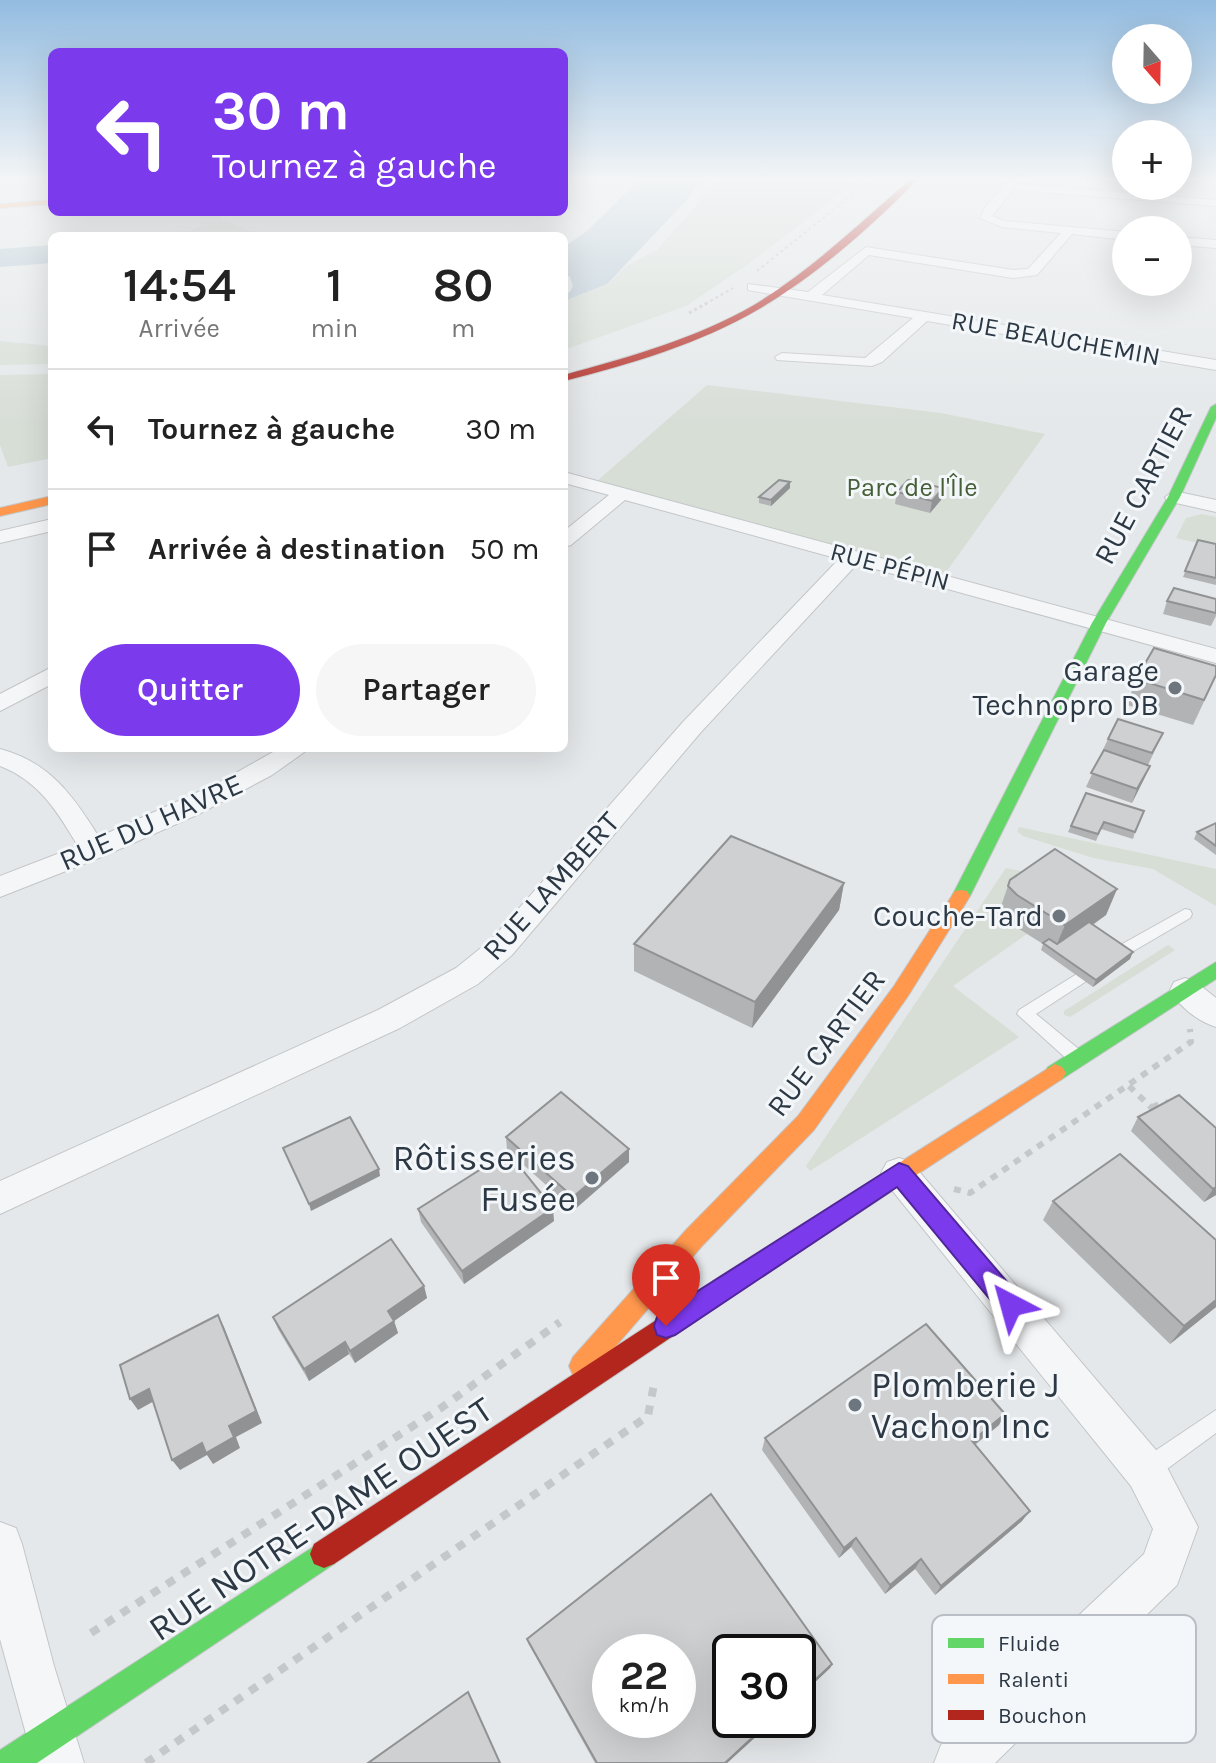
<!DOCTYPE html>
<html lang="fr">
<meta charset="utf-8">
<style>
:root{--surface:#fff;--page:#f6f6f6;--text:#222;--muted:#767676;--line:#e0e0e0;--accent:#7c3aed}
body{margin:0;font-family:Karla,sans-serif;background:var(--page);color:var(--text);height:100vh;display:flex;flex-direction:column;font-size:30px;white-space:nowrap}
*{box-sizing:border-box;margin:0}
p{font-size:26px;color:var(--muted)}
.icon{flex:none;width:44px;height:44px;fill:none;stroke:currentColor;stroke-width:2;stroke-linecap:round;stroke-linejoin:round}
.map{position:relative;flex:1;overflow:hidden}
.panel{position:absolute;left:48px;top:232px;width:520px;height:520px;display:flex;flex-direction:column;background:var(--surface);border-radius:12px;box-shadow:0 8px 32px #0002}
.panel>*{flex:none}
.hud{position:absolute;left:48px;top:48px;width:520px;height:168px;border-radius:12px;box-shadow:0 8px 32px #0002;background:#7c3aed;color:#fff;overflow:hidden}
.needle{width:52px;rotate:160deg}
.controls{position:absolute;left:1112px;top:24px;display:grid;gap:16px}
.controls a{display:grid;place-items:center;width:80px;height:80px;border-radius:50%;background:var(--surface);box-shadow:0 8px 32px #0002;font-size:40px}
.speed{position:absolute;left:592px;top:1634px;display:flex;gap:16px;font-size:40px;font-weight:700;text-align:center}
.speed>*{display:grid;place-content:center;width:104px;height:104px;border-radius:50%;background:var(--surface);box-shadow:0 8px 32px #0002;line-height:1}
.speed small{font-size:20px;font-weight:400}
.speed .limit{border:4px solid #111;border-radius:12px;background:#fff;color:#111}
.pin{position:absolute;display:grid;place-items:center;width:68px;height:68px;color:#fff;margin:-82px -34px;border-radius:50% 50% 50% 0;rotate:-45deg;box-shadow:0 0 8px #0007}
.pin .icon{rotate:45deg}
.me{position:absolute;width:88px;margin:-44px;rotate:321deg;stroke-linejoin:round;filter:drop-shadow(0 0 6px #0008)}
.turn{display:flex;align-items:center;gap:28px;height:168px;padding:0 32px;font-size:36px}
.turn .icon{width:104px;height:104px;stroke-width:2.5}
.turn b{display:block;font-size:56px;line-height:68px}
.eta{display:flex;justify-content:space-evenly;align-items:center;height:136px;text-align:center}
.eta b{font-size:48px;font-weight:600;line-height:56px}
.action{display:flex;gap:16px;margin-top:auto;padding:16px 32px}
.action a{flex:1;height:92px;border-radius:48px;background:var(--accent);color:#fff;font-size:32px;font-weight:600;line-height:92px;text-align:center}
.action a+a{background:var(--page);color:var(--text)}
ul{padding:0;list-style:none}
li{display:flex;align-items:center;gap:24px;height:120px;padding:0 32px;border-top:2px solid var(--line)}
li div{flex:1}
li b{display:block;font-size:30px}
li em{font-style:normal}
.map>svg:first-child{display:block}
.green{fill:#d7ded6}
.water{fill:#b5c8d4}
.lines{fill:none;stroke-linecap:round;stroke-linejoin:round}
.lane-casing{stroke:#c3c6c8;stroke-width:2}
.street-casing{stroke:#c3c6c8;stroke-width:2}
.fast-casing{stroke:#c3c6c8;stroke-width:2}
.slow-casing{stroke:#c3c6c8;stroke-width:2}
.jam-casing{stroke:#c3c6c8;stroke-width:2}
.path-far3{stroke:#c5c8ca;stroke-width:2;stroke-dasharray:3 3;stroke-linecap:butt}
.path-far2{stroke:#c5c8ca;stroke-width:3;stroke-dasharray:3 3;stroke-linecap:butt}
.path-far1{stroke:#c5c8ca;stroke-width:6;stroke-dasharray:7 7;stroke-linecap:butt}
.path{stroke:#c5c8ca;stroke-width:8;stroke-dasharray:9 9;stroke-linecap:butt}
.lane{fill:#f5f6f7;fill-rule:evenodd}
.street{fill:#f5f6f7;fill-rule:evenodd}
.fast{fill:#63d668;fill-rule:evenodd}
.slow{fill:#ff974d;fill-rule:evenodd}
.jam{fill:#b3261e;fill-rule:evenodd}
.wall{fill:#b1b3b5;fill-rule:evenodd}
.shaded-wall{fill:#909293}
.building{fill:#ced0d2;stroke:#909293;stroke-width:2;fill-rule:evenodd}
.route{fill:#7c3aed;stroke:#51269a;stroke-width:2}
.poi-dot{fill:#6d767e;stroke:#f4f7f9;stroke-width:3}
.labels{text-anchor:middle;stroke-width:6;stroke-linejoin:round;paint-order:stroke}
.far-street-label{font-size:26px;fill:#2c3844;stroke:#f4f7f9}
.far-park-label{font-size:26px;fill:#475f39;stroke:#f4f7f9}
.street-label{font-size:30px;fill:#2c3844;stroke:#f4f7f9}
.poi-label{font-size:30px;fill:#2c3844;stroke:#f4f7f9;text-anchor:end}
.near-poi-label{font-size:36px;fill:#2c3844;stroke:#f4f7f9;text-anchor:end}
.near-street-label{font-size:36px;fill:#2c3844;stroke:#f4f7f9}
.key{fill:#f4f7f9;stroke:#b8bec3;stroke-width:2}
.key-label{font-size:22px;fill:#2c3844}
</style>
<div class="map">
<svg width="1216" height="1763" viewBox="0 0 1216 1763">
<rect width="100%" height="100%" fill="#e5e8ea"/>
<!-- green -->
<g class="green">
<polygon points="720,178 860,178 747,265 686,306 564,350 564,301 607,284 625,267 657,250"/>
<polygon points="198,212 220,212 222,219 247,230 268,234 318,236 218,232 200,236 107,236 189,231 201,227"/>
<polygon points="0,341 52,346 52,364 0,365"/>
<polygon points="52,374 52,458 8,467 0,445 0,375"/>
<polygon points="707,385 941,413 1045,434 944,575 597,481"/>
<polygon points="1202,514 1216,517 1216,547 1176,538 1186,518"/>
<polygon points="1019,827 1216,869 1216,906 1153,869 1093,858 1023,836 1017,831"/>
<polygon points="1006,868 1045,876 1027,934 953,986 1019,1037 810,1171 806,1166"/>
<polygon points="1168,945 1175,950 1070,1017 1064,1015 1064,1011"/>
</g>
<!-- water -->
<g class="water">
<polygon points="641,178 703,178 684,203 607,284 564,301 564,294 570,292 573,286 570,277 564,274 564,247 587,231"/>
<polygon points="52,245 52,263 0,267 0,249"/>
</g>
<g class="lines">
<!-- lane casing -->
<g class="lane-casing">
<g id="lane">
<polygon points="1185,909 1190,910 1192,914 1190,918 1125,956 1115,956 1113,952 1115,948"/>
<polygon points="1080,972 1085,974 1088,978 1085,982 1036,1014 1081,1051 1083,1056 1081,1061 1075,1062 1069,1061 1017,1014 1019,1010"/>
<polygon points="1216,1410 1216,1433 1156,1477 1148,1480 1140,1477 1137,1469 1140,1461"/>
</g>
</g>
<!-- street casing -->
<g class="street-casing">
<g id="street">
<polygon points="1012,178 1023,178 1019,184 1216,200 1216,206 1013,190 992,216 1004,221 1126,232 1126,240 1072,234 1037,275 1013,278 869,255 822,295 1216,360 1216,370 927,321 882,362 872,366 777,360 775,357 782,353 865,358 913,318 753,291 748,290 748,284 808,292 866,247 1013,270 1028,269 1061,233 1002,227 980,218 986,206"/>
<polygon points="1178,237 1216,240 1216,248 1178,245"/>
<polygon points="564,472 1216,649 1216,663 857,564 701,732 512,955 478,984 400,1028 0,1214 0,1181 378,1010 456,968 492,939 683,722 839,559 625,500 571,545 564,547 564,531 609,495 564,483"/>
<polygon points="1174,491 1216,500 1216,512 1167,501 1165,497"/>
<polygon points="52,519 52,531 0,543 0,531"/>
<polygon points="52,667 52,684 0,711 0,694"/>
<path d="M 280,748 L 310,748 L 272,775 L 199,814 L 104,856 L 0,897 L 0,876 L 78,846 C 57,811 39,781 0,766 L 0,749 C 50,762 73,796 99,837 L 218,783 Z"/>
<path d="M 1185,978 L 1196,982 L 1216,998 L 1216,1027 C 1199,1022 1178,1006 1170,990 L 1174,982 Z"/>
<polygon points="899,1158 911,1162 1161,1456 1198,1527 1177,1585 995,1763 934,1763 941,1745 1144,1554 1153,1529 1131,1486 887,1184 881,1173 887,1162"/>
<polygon points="0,1522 16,1528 22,1544 54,1666 84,1763 34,1763 0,1639"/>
</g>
</g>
<!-- fast casing -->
<g class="fast-casing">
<g id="fast">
<polygon points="1216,404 1216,418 1180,497 1106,623 970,896 961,902 955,901 952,896 1092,623 1168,497 1211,407"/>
<polygon points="1216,962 1216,979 1062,1079 1055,1082 1048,1079 1044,1073 1048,1067"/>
<polygon points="324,1540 334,1544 338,1554 334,1564 37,1763 0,1763 0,1750"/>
</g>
</g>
<!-- slow casing -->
<g class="slow-casing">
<g id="slow">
<polygon points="52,200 52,204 0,208 0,204"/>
<polygon points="52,496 52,504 0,516 0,508"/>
<polygon points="961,890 967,891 970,896 967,901 908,996 814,1130 702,1246 591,1375 582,1379 573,1375 569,1366 573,1357 686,1230 798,1116 894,986 955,891"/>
<polygon points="1055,1064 1062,1067 1066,1073 1062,1079 731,1297 722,1301 713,1297 710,1289 713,1281"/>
</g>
</g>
<!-- jam casing -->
<g class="jam-casing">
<g id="jam">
<path d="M 912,178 L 919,178 C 872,226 817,275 759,309 C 699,344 631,364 564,381 L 564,375 C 629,357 695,339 754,305 C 812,270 861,222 912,178 Z"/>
<polygon points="722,1277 731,1281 734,1289 731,1297 334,1564 324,1568 314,1564 310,1554 314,1544"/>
</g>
</g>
<!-- path-far3 -->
<g class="path-far3">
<polyline points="757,271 873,178"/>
<polyline points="705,304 733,288"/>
</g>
<!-- path-far2 -->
<polyline class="path-far2" points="689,313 709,302"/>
<!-- path-far1 -->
<g class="path-far1">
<polyline points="1129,1086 1157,1113"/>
<polyline points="1152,1107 1165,1102 1170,1104"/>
<polyline points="954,1189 970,1193 1191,1042 1190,1029"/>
</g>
<!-- path -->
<g class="path">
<polyline points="91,1633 441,1408 560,1322"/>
<polyline points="146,1763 648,1416 654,1384"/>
</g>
<!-- lane -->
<use href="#lane" class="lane"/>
<!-- street -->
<use href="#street" class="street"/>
<!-- fast -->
<use href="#fast" class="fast"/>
<!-- slow -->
<use href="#slow" class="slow"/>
<!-- jam -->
<use href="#jam" class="jam"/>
</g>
<!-- wall -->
<g class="wall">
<polygon points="790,482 790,488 771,506 759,503 759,497"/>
<polygon points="897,492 941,500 930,513 895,504"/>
<polygon points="1198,540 1216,544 1216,585 1183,577"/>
<polygon points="1216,599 1216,616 1211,626 1163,614 1167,601"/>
<polygon points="1216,676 1193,725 1127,705 1136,679"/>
<polygon points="1163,733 1148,765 1150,766 1144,779 1132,803 1086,787 1108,739"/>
<polygon points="1086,793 1135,832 1133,839 1101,829 1096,841 1068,832"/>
<polygon points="1216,823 1216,855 1194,839 1197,832"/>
<polygon points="1010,880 1117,889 1106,915 1093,925 1130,959 1093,987 1041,950 1043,944 1008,922 999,912"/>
<polygon points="844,883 839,910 752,1028 634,971 634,944"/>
<polygon points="1138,1117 1216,1128 1216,1195 1204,1202 1131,1131"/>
<polygon points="506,1137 629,1162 574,1210 507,1150"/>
<polygon points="1053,1201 1216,1240 1216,1307 1170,1344 1043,1220"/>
<polygon points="418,1209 554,1221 464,1284 421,1222"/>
<polygon points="424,1286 427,1298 394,1321 398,1333 355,1363 349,1354 309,1381 278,1329 273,1317"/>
<polygon points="999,1425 975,1445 1022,1521 935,1595 915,1569 885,1594 851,1547 839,1558 762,1450 765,1438"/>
<path d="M 711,1494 L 832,1664 L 830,1668 L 798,1698 L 798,1652 L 730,1652 L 730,1720 L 774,1720 L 727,1763 L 595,1763 L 528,1643 L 527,1639 ZM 610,1652 L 678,1652 L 678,1720 L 610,1720 Z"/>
</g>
<!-- shaded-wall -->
<g class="shaded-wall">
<polygon points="790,482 790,488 771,506 771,500"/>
<polygon points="943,488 941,500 930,513 932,501"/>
<polygon points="1150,766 1144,779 1132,803 1137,789"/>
<polygon points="844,883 839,910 752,1028 755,1002"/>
<polygon points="1117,889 1106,915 1054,951 1065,925"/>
<polygon points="1133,952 1130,959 1093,987 1096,980"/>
<polygon points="629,1149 629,1162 574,1210 573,1197"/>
<polygon points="379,1169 380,1176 311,1211 309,1204"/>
<polygon points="1216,1187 1216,1195 1204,1202 1213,1189"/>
<polygon points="553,1208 554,1221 464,1284 462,1271"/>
<polygon points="424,1286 427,1298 394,1321 398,1333 355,1363 350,1351 388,1311"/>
<polygon points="1216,1300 1216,1307 1170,1344 1184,1326"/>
<polygon points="218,1315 224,1327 262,1423 236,1437 240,1448 213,1464 207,1455 180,1470 172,1460"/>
<polygon points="345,1342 349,1354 309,1381 304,1369"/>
<polygon points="149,1389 156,1400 138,1410 130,1399"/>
<polygon points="1005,1414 999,1425 965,1452 972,1441"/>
<polygon points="1030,1511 1022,1521 935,1595 941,1586"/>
<polygon points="856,1538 851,1547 839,1558 844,1548"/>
<polygon points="921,1559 915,1569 885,1594 890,1585"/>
<polygon points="832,1664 830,1668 798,1698 798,1696"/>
<polygon points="771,1720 774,1720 727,1763 725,1763"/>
</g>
<!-- building -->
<g class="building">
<polygon points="779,480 790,482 771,500 759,497"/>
<polygon points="908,480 943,488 932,501 897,492"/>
<polygon points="1198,540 1216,544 1216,578 1185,571"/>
<polygon points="1174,588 1216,599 1216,613 1167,601"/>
<polygon points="1154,648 1216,666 1216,675 1204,700 1136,679"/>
<polygon points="1118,719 1163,733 1152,753 1108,739"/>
<polygon points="1104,750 1150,766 1137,789 1091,773"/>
<polygon points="1086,793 1144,811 1135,832 1104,822 1098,834 1071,826"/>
<polygon points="1216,823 1216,846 1197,832"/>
<polygon points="731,836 844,883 755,1002 634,944"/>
<polygon points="1055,849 1117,889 1065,925 1017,895 1008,886 1010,880"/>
<polygon points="1089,922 1133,952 1096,980 1043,943 1049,939 1057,944"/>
<polygon points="561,1092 629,1149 573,1197 506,1137"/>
<polygon points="1179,1095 1216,1128 1216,1187 1213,1189 1138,1117"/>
<polygon points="350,1117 379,1169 309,1204 283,1148"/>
<polygon points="508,1152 553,1208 462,1271 418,1209"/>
<polygon points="1120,1154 1216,1240 1216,1300 1184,1326 1053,1201"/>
<polygon points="391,1239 424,1286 388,1311 394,1321 350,1351 345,1342 304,1369 273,1317"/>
<polygon points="218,1315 256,1411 229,1426 234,1437 206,1453 202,1443 172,1460 149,1389 130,1399 120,1365"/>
<polygon points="926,1324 1005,1414 972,1441 1030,1511 941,1586 921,1559 890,1585 856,1538 844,1548 765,1438"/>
<path d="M 711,1494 L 832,1664 L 798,1696 L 798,1652 L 730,1652 L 730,1720 L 771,1720 L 725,1763 L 597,1763 L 527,1639 ZM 610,1652 L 678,1652 L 678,1720 L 610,1720 Z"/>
<polygon points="468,1692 500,1763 368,1763"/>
</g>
<!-- sky -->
<linearGradient id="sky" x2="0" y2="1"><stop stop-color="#93bce0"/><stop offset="0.42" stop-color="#f3f5f6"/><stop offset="1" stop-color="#f3f5f6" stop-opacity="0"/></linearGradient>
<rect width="1216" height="425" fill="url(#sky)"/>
<!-- route -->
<polygon class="route" points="899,1163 908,1166 1020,1297 1023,1305 1020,1314 1011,1317 1002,1314 897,1187 675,1335 666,1338 657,1335 654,1326 657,1317"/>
<!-- markers -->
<g class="poi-dot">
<circle cx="1175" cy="688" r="8"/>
<circle cx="1059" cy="916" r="8"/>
<circle cx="592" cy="1178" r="8"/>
<circle cx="855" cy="1405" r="8"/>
</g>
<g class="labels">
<!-- far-street labels -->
<g class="far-street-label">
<text transform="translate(1056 338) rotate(10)" y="9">RUE BEAUCHEMIN</text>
<text transform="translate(890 566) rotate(15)" y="9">RUE PÉPIN</text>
</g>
<!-- far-park labels -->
<g class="far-park-label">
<text x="912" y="496">Parc de l'Île</text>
</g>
<!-- street labels -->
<g class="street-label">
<text transform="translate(1143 485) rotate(-62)" y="10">RUE CARTIER</text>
<text transform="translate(151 822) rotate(-24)" y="10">RUE DU HAVRE</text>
<text transform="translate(551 886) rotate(-48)" y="10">RUE LAMBERT</text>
<text transform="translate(826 1043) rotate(-53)" y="10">RUE CARTIER</text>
</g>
<!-- poi labels -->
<g class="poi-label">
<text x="1159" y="681">Garage<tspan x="1159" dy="34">Technopro DB</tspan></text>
<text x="1043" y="926">Couche-Tard</text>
</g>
<!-- near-poi labels -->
<g class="near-poi-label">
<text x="576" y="1170">Rôtisseries<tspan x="576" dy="41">Fusée</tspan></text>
<text x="871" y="1397" text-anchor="start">Plomberie J<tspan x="871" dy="41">Vachon Inc</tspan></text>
</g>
<!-- near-street labels -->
<g class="near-street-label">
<text transform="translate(320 1518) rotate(-34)" y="13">RUE NOTRE-DAME OUEST</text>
</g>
</g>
<!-- legend -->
<rect x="932" y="1615" width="264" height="128" rx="12" class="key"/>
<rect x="948" y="1638" width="36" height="10" fill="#63d668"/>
<rect x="948" y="1674" width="36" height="10" fill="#ff974d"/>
<rect x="948" y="1710" width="36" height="10" fill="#b3261e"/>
<g class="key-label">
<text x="998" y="1651">Fluide</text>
<text x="998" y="1687">Ralenti</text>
<text x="998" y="1723">Bouchon</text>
</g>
</svg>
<div class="controls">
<a><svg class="needle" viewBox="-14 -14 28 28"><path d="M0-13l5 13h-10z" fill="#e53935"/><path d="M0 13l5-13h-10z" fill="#767676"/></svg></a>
<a>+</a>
<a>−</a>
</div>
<div class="speed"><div>22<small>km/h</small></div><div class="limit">30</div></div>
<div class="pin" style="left:666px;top:1326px;background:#d93025"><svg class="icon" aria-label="arrive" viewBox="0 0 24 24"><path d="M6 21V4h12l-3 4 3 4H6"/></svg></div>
<svg class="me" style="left:1011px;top:1305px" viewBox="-20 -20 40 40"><path d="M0-17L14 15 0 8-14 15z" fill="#7c3aed" stroke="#fff" stroke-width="4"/></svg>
<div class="hud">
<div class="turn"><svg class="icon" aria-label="left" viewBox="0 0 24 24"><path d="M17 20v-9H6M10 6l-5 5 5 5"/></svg><div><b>30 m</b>Tournez à gauche</div></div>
</div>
<section class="panel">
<div class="eta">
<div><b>14:54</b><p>Arrivée</p></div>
<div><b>1</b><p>min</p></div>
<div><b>80</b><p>m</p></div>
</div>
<ul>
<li><svg class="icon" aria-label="left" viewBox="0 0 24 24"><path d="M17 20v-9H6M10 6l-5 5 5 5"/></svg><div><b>Tournez à gauche</b></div><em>30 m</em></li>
<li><svg class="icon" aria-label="arrive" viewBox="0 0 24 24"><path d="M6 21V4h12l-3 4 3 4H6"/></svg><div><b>Arrivée à destination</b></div><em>50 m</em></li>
</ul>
<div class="action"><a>Quitter</a><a>Partager</a></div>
</section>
</div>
